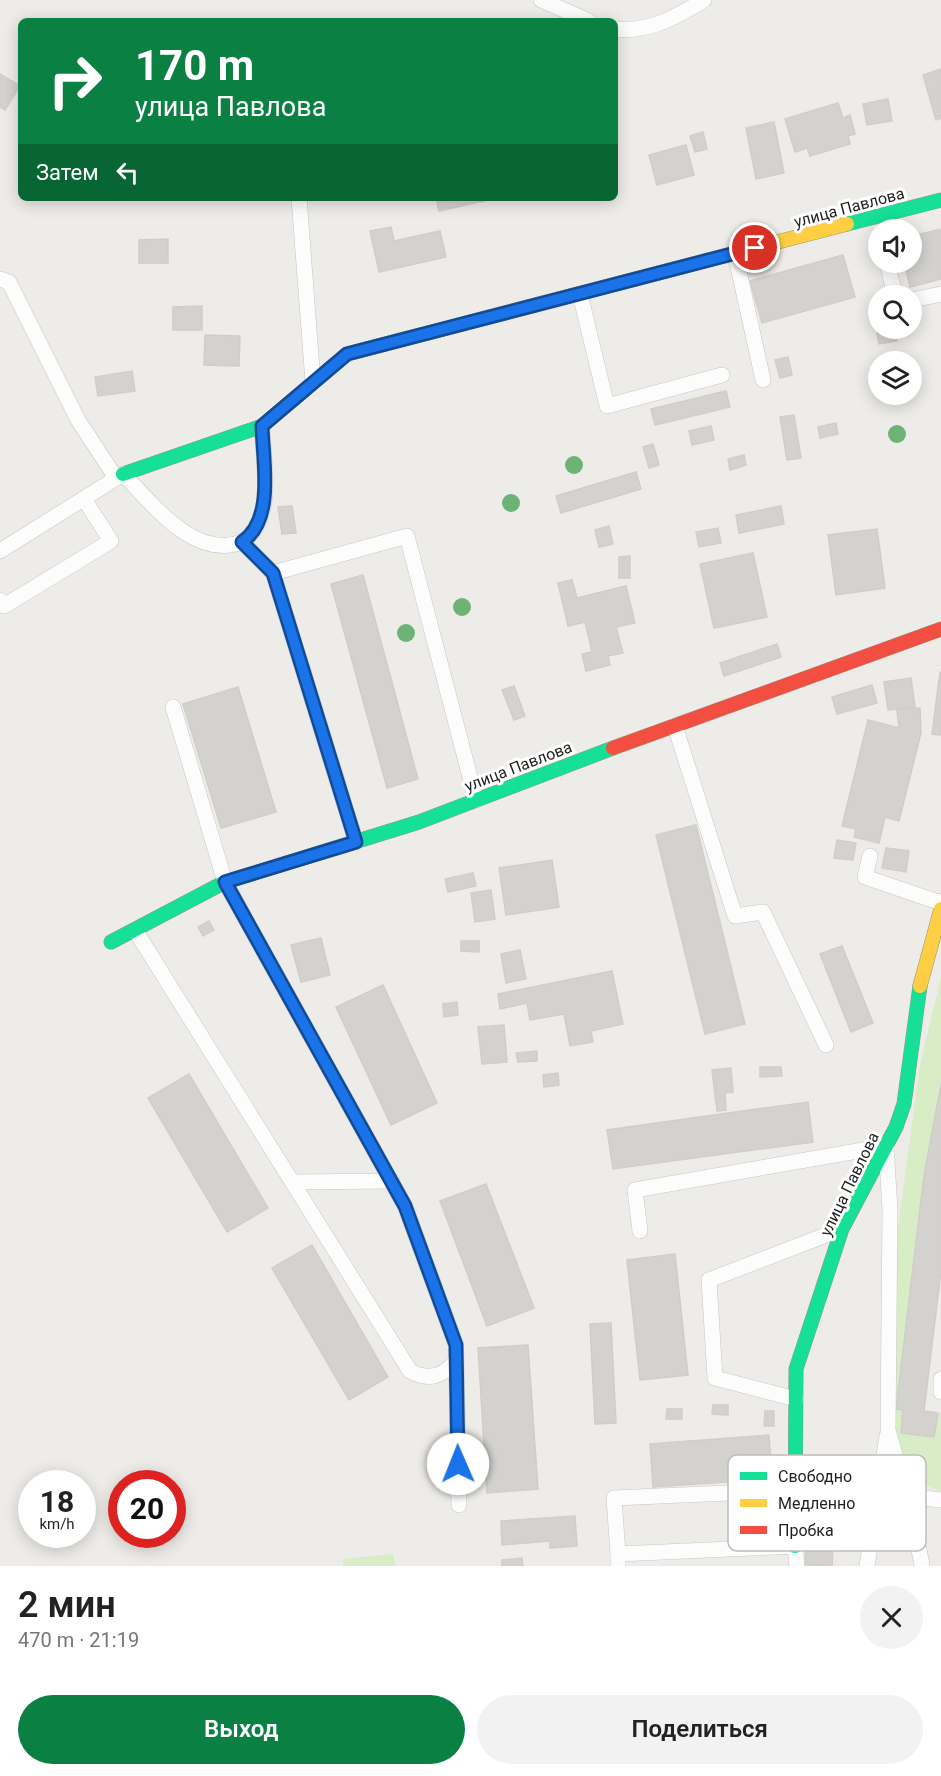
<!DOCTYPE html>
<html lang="ru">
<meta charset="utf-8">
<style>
:root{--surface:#fff;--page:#f2f2f2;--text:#222;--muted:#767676;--accent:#0b8043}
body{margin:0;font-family:Roboto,sans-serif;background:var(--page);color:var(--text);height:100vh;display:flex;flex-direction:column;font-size:22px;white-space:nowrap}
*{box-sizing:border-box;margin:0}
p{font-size:20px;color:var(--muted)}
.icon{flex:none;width:33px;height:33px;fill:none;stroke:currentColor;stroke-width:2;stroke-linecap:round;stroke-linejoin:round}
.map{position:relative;height:1566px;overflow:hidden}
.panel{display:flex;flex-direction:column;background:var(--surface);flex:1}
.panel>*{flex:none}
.hud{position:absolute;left:18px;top:18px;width:600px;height:183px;border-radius:9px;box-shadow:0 3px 15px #0003;background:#0b8043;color:#fff;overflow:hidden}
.buttons{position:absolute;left:868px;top:219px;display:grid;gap:12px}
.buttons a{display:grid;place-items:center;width:54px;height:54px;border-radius:50%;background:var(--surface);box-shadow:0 3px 15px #0003;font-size:30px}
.speed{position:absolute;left:18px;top:1470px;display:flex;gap:12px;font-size:30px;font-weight:700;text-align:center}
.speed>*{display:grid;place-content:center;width:78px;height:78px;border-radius:50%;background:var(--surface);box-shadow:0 3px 15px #0003;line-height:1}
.speed small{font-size:15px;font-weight:400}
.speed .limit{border:9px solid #d22;background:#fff;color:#111}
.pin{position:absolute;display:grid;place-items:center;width:51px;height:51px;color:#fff;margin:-26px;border:3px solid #fff;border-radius:50%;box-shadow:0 2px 6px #0007}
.me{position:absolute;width:66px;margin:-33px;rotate:359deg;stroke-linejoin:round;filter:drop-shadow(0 0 4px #0008)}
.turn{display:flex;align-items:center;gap:21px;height:126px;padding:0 18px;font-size:27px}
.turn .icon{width:78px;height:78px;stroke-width:2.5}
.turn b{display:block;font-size:42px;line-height:51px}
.then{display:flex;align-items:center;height:57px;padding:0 18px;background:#0003;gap:12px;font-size:22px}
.round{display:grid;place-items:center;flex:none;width:63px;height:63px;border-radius:32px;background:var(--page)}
.head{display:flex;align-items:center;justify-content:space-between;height:102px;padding:0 18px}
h1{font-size:36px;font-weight:600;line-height:45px}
.primary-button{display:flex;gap:12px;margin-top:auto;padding:12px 18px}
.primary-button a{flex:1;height:69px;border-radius:36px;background:var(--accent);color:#fff;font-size:24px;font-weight:600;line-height:69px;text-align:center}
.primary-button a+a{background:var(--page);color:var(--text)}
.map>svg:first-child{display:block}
.grass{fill:#d8edc5}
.building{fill:#d4d2cf;stroke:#d1cdc9;stroke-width:1.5}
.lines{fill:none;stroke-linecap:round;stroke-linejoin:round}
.lane-casing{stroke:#c6c6c4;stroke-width:16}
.fast-casing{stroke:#94987e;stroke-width:15}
.slow-casing{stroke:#94987e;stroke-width:15}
.jam-casing{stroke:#94987e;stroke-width:15}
.lane{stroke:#fcfcfc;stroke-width:15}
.fast{stroke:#16e098;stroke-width:14}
.slow{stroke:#ffcf43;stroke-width:14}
.jam{stroke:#f24e42;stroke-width:14}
.tree{fill:#6eb376}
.route-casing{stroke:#114b97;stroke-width:15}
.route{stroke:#1a73e8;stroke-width:10}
.labels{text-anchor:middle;stroke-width:6;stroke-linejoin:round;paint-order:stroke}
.street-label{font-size:16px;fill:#1f1f1f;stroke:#fff}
.key{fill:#fff;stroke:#bcbcbc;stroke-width:1.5}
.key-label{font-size:16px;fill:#1f1f1f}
</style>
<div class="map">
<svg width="941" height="1566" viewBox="0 0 941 1566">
<rect width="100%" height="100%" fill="#edece8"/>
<!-- grass -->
<g class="grass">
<polygon points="941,977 941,1084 924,1175 896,1409 903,1410 901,1433 934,1437 938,1413 941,1414 941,1492 917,1481 903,1460 892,1412 897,1235 920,1065"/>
<polygon points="393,1554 396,1566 343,1566 343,1559"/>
</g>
<!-- building -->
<g class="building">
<polygon points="941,69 941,118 936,120 923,75"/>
<polygon points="0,74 20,86 5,110 0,107"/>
<polygon points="888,99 892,121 867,125 863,104"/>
<polygon points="838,103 843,118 850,115 855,134 848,136 850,144 810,156 807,148 795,152 785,119"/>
<polygon points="774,122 784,173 756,179 746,128"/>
<polygon points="703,132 707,149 695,152 690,136"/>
<polygon points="686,145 694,175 657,185 649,155"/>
<polygon points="436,198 488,198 488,200 439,211"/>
<polygon points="391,227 394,241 440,231 446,257 379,272 370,231"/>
<polygon points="941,229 941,279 910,287 904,262 912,262 912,236"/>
<polygon points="168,239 168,263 139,263 139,240"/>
<polygon points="843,255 855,297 762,323 750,281"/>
<polygon points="202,306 202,330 173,330 173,307"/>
<polygon points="895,330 897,341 879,344 877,333"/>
<polygon points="205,335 240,336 239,366 204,365"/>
<polygon points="788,357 792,375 780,378 775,360"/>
<polygon points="132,371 135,391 98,396 95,377"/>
<polygon points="726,391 730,407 655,425 651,409"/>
<polygon points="794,415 801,458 787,460 780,417"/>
<polygon points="836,423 838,434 820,438 818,427"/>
<polygon points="711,426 714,440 692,445 689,431"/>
<polygon points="653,444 659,465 649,468 643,447"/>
<polygon points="744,455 746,465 730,470 728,459"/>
<polygon points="636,472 641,489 561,513 556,496"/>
<polygon points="292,506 296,533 282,534 278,507"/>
<polygon points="781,506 784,524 739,533 736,515"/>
<polygon points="609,526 613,544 599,547 595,530"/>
<polygon points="718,528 721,543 699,547 696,532"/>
<polygon points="877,529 885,588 836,595 828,535"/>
<polygon points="753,553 767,617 714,628 700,564"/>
<polygon points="630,556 630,578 619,578 619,557"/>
<polygon points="363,575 418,779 387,788 331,584"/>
<polygon points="572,580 577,598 626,586 635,623 616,627 623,653 608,656 610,665 586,671 582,654 592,652 585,622 568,626 558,583"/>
<polygon points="777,644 781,657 724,676 720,663"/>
<polygon points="940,672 941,672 941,735 932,734"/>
<polygon points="911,678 915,707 888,710 884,682"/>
<polygon points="872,685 877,703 837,714 832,697"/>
<polygon points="514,686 525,716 514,720 502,690"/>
<polygon points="238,687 276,812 221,828 183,704"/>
<polygon points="920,708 921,733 899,821 885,817 879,843 854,837 856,829 842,826 868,720 899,728 897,710"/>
<polygon points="696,825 745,1024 705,1034 656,835"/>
<polygon points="837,840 856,843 853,860 834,858"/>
<polygon points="886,848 909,851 906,872 882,868"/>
<polygon points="552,860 559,907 506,915 499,868"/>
<polygon points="473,873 476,886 448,892 445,879"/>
<polygon points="491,890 495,919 475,922 471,893"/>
<polygon points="209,921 214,930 203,936 198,927"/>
<polygon points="321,938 330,975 301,982 291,945"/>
<polygon points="461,941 479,941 479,952 461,951"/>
<polygon points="842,946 873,1023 851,1032 820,954"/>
<polygon points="520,950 526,979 506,983 501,954"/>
<polygon points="612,971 623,1024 591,1031 593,1042 570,1046 564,1014 530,1020 527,1003 500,1009 498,994"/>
<polygon points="383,985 437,1103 391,1125 336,1007"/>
<polygon points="457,1002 458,1015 444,1017 443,1004"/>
<polygon points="504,1025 507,1062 482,1064 478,1027"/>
<polygon points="537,1051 537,1061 518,1062 516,1053"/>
<polygon points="760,1067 781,1067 782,1076 760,1077"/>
<polygon points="731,1068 733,1092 725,1093 726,1110 717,1111 712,1070"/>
<polygon points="558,1073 559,1085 544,1087 543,1075"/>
<polygon points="189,1074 268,1208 227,1232 148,1098"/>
<polygon points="941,1084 941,1271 924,1411 938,1413 934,1437 901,1433 903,1410 896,1409 924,1175"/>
<polygon points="808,1102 813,1142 613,1169 607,1130"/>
<polygon points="486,1184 534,1308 487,1326 440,1201"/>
<polygon points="312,1245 388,1377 349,1400 272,1268"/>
<polygon points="675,1254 688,1375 640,1380 627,1260"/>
<polygon points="611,1323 616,1423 595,1424 590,1324"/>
<polygon points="528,1345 538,1489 487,1493 478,1348"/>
<polygon points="713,1405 728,1405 728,1415 712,1414"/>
<polygon points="667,1409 682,1409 682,1419 666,1419"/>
<polygon points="765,1411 774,1411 774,1426 764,1426"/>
<polygon points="769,1435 772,1479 653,1487 650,1444"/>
<polygon points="808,1485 836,1486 832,1566 805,1565"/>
<polygon points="575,1516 577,1546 550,1548 550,1541 502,1545 501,1521"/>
<polygon points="522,1558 523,1566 502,1566 502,1560"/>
</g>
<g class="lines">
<!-- lane casing -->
<g class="lane-casing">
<g id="lane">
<polyline points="541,0 589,21"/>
<path d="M 615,29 C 648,33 676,17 704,0"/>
<polyline points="299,198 313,382"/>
<polyline points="735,253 763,380"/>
<polyline points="887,262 895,296"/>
<polyline points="0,279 9,282 78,420 116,478"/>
<polyline points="580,294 607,406 722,375"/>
<polyline points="912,300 941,294"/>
<path d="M 262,426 C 263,461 276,520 242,542 L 273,573 L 356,842"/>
<path d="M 0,551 L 123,474 C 153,504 194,560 242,542"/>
<polyline points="273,573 407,536 476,800"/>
<polyline points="0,600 4,606 111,541 84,499"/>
<polyline points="173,707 225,882 405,1206 456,1345 459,1505"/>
<polyline points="675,726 735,916 763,912 826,1045"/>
<polyline points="870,856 865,877 941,903"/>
<path d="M 135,930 L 410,1371 C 428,1381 444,1377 456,1360"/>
<polyline points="293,1182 392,1181"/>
<polyline points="640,1231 635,1190 886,1146 890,1210 888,1430 907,1496 922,1564"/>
<polyline points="941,1379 941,1392"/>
<polyline points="796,1399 715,1378 709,1280 839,1230"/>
<polyline points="907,1496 941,1500"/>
<polyline points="618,1554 614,1498 795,1490"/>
<polyline points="618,1566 618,1554 795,1546 797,1566"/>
<polyline points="867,1566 887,1436"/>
</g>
</g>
<!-- fast casing -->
<g class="fast-casing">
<g id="fast">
<polyline points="847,224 941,200"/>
<polyline points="123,474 262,426 347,354 489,317"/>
<polyline points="111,942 225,882 419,822 613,748"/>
<polyline points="795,1546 796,1369 842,1229 896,1127 904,1104 920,986"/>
</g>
</g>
<!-- slow casing -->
<g class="slow-casing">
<g id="slow">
<polyline points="489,317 847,224"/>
<polyline points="920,986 941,909"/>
</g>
</g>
<!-- jam casing -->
<g class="jam-casing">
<polyline id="jam" points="613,748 941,629"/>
</g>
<!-- lane -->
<use href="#lane" class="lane"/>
<!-- fast -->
<use href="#fast" class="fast"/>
<!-- slow -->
<use href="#slow" class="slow"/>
<!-- jam -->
<use href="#jam" class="jam"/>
</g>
<!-- trees -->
<g class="tree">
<circle cx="897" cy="434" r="9"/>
<circle cx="574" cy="465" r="9"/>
<circle cx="511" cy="503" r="9"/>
<circle cx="462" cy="607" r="9"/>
<circle cx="406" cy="633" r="9"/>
</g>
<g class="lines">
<!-- route casing -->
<g class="route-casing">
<path id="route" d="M 458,1464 L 456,1345 L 405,1206 L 225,882 L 356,842 L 273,573 L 242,542 C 275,520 263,462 262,426 L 347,354 L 755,248"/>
</g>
<!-- route -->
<use href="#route" class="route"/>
</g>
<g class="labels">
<!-- street labels -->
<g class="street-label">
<text transform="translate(849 207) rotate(-15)" y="6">улица Павлова</text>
<text transform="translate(518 766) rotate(-21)" y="6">улица Павлова</text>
<text transform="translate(849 1184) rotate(-64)" y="6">улица Павлова</text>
</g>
</g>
<!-- legend -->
<rect x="728" y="1455" width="198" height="96" rx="9" class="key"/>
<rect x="740" y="1472" width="27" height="8" fill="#16e098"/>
<rect x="740" y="1499" width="27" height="8" fill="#ffcf43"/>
<rect x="740" y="1526" width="27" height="8" fill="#f24e42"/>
<g class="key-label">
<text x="778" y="1482">Свободно</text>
<text x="778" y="1509">Медленно</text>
<text x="778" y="1536">Пробка</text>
</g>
</svg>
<div class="buttons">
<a><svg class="icon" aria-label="sound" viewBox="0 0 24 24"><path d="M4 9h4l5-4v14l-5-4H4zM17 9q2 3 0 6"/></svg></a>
<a><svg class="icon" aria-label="search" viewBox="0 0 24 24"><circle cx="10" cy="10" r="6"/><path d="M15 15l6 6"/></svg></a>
<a><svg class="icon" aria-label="layers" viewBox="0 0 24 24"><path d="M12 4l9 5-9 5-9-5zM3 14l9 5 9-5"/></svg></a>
</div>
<div class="speed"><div>18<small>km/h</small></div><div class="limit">20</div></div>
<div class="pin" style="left:755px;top:248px;background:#d93025"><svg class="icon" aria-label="arrive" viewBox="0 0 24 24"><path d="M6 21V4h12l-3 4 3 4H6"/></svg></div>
<svg class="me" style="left:458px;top:1464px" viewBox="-20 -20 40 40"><circle r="19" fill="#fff"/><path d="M0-13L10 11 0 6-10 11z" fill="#1a73e8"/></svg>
<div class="hud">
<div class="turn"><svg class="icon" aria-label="right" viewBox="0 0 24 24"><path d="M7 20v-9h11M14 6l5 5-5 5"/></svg><div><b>170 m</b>улица Павлова</div></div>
<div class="then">Затем<svg class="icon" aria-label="left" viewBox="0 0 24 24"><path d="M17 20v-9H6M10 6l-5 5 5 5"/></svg></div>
</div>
</div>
<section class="panel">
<div class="head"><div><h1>2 мин</h1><p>470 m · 21:19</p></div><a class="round"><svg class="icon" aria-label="close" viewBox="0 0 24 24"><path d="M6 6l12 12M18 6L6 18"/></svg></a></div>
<div class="primary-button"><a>Выход</a><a>Поделиться</a></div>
</section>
